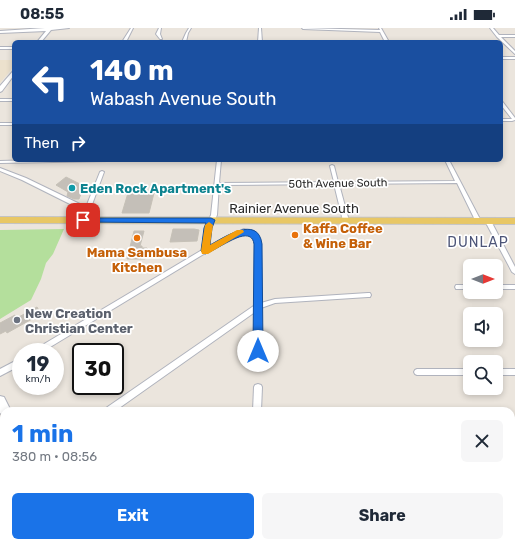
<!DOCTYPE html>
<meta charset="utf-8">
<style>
:root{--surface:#fff;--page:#f6f6f7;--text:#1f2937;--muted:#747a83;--accent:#1a73e8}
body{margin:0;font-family:Rubik,sans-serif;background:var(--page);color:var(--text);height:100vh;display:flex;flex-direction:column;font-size:15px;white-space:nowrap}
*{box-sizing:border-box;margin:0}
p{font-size:13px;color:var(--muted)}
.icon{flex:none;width:22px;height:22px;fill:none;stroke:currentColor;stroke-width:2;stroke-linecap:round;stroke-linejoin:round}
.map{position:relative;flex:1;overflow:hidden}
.sheet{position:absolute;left:0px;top:379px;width:515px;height:140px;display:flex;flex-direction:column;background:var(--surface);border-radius:12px 12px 0 0;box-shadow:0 2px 6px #0003}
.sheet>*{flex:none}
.banner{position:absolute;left:12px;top:12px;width:491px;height:122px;border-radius:6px;box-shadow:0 2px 6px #0003;background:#1a4fa0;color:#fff;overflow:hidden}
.needle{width:26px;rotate:90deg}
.tools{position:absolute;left:463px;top:231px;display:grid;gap:8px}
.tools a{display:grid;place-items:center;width:40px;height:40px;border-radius:6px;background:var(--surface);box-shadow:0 2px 6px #0003;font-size:20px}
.speed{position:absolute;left:12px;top:315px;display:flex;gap:8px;font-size:20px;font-weight:700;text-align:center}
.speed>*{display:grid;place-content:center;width:52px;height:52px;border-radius:50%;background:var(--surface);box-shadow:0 2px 6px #0003;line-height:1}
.speed small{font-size:10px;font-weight:400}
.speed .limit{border:2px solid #111;border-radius:6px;background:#fff;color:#111}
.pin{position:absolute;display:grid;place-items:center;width:34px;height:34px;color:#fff;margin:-17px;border-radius:8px;box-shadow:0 2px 6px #0006}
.me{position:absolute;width:44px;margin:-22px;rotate:0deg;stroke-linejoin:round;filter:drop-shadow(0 0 3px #0008)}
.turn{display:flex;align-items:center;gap:14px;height:84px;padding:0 12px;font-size:18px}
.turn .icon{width:52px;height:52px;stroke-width:2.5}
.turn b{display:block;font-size:28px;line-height:34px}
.then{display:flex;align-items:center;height:38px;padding:0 12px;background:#0003;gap:8px;font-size:15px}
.round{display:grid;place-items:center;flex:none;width:42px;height:42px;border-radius:6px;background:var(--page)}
.summary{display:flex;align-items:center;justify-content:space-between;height:68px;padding:0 12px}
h1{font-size:24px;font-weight:700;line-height:30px;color:var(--accent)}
.action{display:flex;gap:8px;margin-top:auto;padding:8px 12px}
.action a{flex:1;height:46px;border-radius:6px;background:var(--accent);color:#fff;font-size:16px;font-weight:700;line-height:46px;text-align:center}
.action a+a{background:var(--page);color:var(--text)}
.status{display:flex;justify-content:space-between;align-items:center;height:28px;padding:0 20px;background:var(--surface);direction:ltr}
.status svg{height:11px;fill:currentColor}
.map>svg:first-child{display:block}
.education{fill:#ece1cd}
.green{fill:#b4df9c}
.building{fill:#c4bfb8;stroke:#c6c1b7}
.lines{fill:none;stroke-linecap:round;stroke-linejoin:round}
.street-casing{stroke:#b0b3bd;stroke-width:2}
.secondary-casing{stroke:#b0b3bd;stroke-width:2}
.primary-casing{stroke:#c3c3c3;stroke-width:2}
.street{fill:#fff;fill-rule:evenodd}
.secondary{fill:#fff;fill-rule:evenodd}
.primary{fill:#e8c765;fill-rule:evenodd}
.route{fill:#1a73e8;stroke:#114b97}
.slow{fill:#f59e0b}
.culture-dot{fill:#0f9aa8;stroke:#fff;stroke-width:1.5}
.food-dot{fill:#e8710a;stroke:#fff;stroke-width:1.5}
.worship-dot{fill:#6b7280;stroke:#fff;stroke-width:1.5}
.labels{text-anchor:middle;stroke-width:3.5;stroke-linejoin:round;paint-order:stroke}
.far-street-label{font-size:11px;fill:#2a2a2a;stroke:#fff}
.culture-label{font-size:13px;font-weight:bold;fill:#0d838f;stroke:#fff;text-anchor:start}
.street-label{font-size:13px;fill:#2a2a2a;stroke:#fff}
.food-label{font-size:13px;font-weight:bold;fill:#c56008;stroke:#fff;text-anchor:start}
.worship-label{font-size:13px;font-weight:bold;fill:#5b616d;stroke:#fff;text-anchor:start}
.neighbourhood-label{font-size:14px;letter-spacing:1px;fill:#4d5578;stroke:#fff}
</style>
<div class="status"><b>08:55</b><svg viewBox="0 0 49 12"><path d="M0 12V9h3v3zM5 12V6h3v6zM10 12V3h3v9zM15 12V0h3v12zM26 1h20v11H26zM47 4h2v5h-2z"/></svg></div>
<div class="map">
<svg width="515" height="519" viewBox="0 0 515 519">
<rect width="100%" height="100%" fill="#ebe5dd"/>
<!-- education -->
<polygon class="education" points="0,32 14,32 14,38 0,55"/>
<!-- green -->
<polygon class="green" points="64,201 53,226 46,235 41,251 31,272 0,291 0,202"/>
<!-- building -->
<g class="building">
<polygon points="66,149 84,158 79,171 74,171 67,168 68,164 56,157"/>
<polygon points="128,165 154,165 149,185 122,185"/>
<polygon points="173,201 194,201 199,202 197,213 170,214"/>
<polygon points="134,203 144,203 140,218 142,218 142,220 147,220 148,222 145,231 127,231"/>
<polygon points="37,279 41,286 7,305 6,303 0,306 0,295 15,287 17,290"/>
</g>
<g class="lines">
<!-- street casing -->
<g class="street-casing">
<g id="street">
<polygon points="131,0 133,0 126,14 122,14"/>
<polygon points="159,0 161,0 160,6 162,11 160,11 156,6"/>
<polygon points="189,0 191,0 188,5 186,14 182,14 186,5"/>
<polygon points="259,0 261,0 262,14 258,14"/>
<polygon points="302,0 380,2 379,0 381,0 389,14 385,14 380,4 303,1"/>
<polygon points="490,0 493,0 499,7 515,7 515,9 501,9 515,23 515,26 497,9"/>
<rect x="0" y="19" width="14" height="2"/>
<rect x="501" y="29" width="14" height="2"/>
<rect x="0" y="71" width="14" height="2"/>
<polygon points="501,73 502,73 515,90 515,92 512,93 501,93 501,91 512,91 501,77"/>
<rect x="0" y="95" width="14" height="2"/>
<polygon points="35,132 109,132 107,133 0,135 0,133"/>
<path d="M 217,132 L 221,132 L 219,155 L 334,154 L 330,138 L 332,137 L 334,138 L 338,154 L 455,153 L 445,132 L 449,132 L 481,193 L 478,195 L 476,194 L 457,155 L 339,156 L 349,193 L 346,195 L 343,193 L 334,156 L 219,157 L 217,187 L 211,200 L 208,219 L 244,201 C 253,204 258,207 261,216 L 261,275 L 275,271 L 368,265 L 370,265 L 371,267 L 370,269 L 368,269 L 275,275 L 261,280 L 261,323 L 260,325 L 258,326 L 256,325 L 255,323 L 255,284 L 115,383 L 105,383 L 106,380 L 255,277 L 255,216 C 254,210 250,207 245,205 L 207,224 L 42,324 L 33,324 L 34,322 L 202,222 L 205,200 L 211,187 Z"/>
<polygon points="0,140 26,150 86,179 100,144 102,143 104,144 86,193 83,195 80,193 84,183 22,152 0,143"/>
<polygon points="488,191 491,193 515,239 515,246 512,244 485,193"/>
<polygon points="456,257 470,257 470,261 456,261 455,259"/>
<rect x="496" y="257" width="19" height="4"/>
<polygon points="21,330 21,337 0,348 0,341"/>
<polygon points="417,341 470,341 470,347 417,347 415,346 414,344 415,342"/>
<rect x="496" y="341" width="19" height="6"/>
<polygon points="258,356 261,357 262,359 261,383 253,383 254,359 255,357"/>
<polygon points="4,453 4,462 0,464 0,455"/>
<rect x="68" y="515" width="10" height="4"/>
<rect x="306" y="515" width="10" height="4"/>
</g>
</g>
<!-- secondary casing -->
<g class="secondary-casing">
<g id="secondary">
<polygon points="45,0 69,0 51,2 41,14 37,14 46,3 0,5 0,3"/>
<polygon points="14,42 14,47 2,63 0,64 0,58"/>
<polygon points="0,368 4,369 11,383 4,383 4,388 0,385"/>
<rect x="0" y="481" width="4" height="14"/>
<rect x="511" y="483" width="4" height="14"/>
</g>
</g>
<!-- primary casing -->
<g class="primary-casing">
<polygon id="primary" points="0,189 515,190 515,196 0,195"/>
</g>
<!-- street -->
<use href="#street" class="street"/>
<!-- secondary -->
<use href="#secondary" class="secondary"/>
<!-- primary -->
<use href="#primary" class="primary"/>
</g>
<!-- route -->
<path class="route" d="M 83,190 L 211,190 L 215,192 L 212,200 L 210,217 C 223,210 258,186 262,216 L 263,323 L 262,326 L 258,327 L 254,326 L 253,323 L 254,216 C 251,194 216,223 205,226 L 201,223 L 204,200 L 206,195 L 80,194 L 79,192 Z"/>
<!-- slow -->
<polygon class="slow" points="209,194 213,197 210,217 237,202 243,202 244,204 208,226 202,226 201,223 205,197"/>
<!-- markers -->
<circle class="culture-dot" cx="72" cy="160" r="4"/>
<g class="food-dot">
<circle cx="295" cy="207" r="4"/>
<circle cx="137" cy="210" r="4"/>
</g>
<circle class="worship-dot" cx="17" cy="292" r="4"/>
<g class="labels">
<!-- far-street labels -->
<g class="far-street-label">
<text transform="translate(338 155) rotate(-1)" y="4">50th Avenue South</text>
</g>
<!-- culture labels -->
<g class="culture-label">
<text x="80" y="165">Eden Rock Apartment's</text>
</g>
<!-- street labels -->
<g class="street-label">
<text x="294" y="185">Rainier Avenue South</text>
</g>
<!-- food labels -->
<g class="food-label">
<text x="303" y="205">Kaffa Coffee<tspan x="303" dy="15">&amp; Wine Bar</tspan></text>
<text x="137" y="229" text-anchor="middle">Mama Sambusa<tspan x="137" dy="15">Kitchen</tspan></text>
</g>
<!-- worship labels -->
<g class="worship-label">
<text x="25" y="290">New Creation<tspan x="25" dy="15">Christian Center</tspan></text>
</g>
<!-- neighbourhood labels -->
<g class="neighbourhood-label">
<text x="478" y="219">DUNLAP</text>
</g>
</g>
</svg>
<div class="tools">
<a><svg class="needle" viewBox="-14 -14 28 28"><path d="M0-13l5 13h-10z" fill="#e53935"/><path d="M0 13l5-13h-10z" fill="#747a83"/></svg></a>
<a><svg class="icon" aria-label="sound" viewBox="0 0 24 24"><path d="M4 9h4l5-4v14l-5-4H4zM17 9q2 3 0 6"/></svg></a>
<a><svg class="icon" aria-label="search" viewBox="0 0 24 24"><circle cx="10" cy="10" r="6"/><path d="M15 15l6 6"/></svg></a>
</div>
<div class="speed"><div>19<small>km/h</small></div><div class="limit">30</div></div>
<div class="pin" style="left:83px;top:192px;background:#d93025"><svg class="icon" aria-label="arrive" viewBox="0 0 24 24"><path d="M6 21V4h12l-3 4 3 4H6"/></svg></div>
<svg class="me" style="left:258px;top:323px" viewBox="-20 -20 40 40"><circle r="19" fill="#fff"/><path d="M0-13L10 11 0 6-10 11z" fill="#1a73e8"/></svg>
<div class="banner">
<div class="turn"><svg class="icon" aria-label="left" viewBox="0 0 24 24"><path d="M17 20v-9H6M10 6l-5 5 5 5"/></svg><div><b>140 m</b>Wabash Avenue South</div></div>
<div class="then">Then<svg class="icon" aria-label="right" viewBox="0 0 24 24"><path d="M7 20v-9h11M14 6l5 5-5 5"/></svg></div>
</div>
<section class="sheet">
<div class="summary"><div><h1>1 min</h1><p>380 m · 08:56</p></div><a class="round"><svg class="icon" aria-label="close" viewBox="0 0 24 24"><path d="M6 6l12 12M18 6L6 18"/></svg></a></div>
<div class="action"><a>Exit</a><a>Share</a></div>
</section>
</div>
